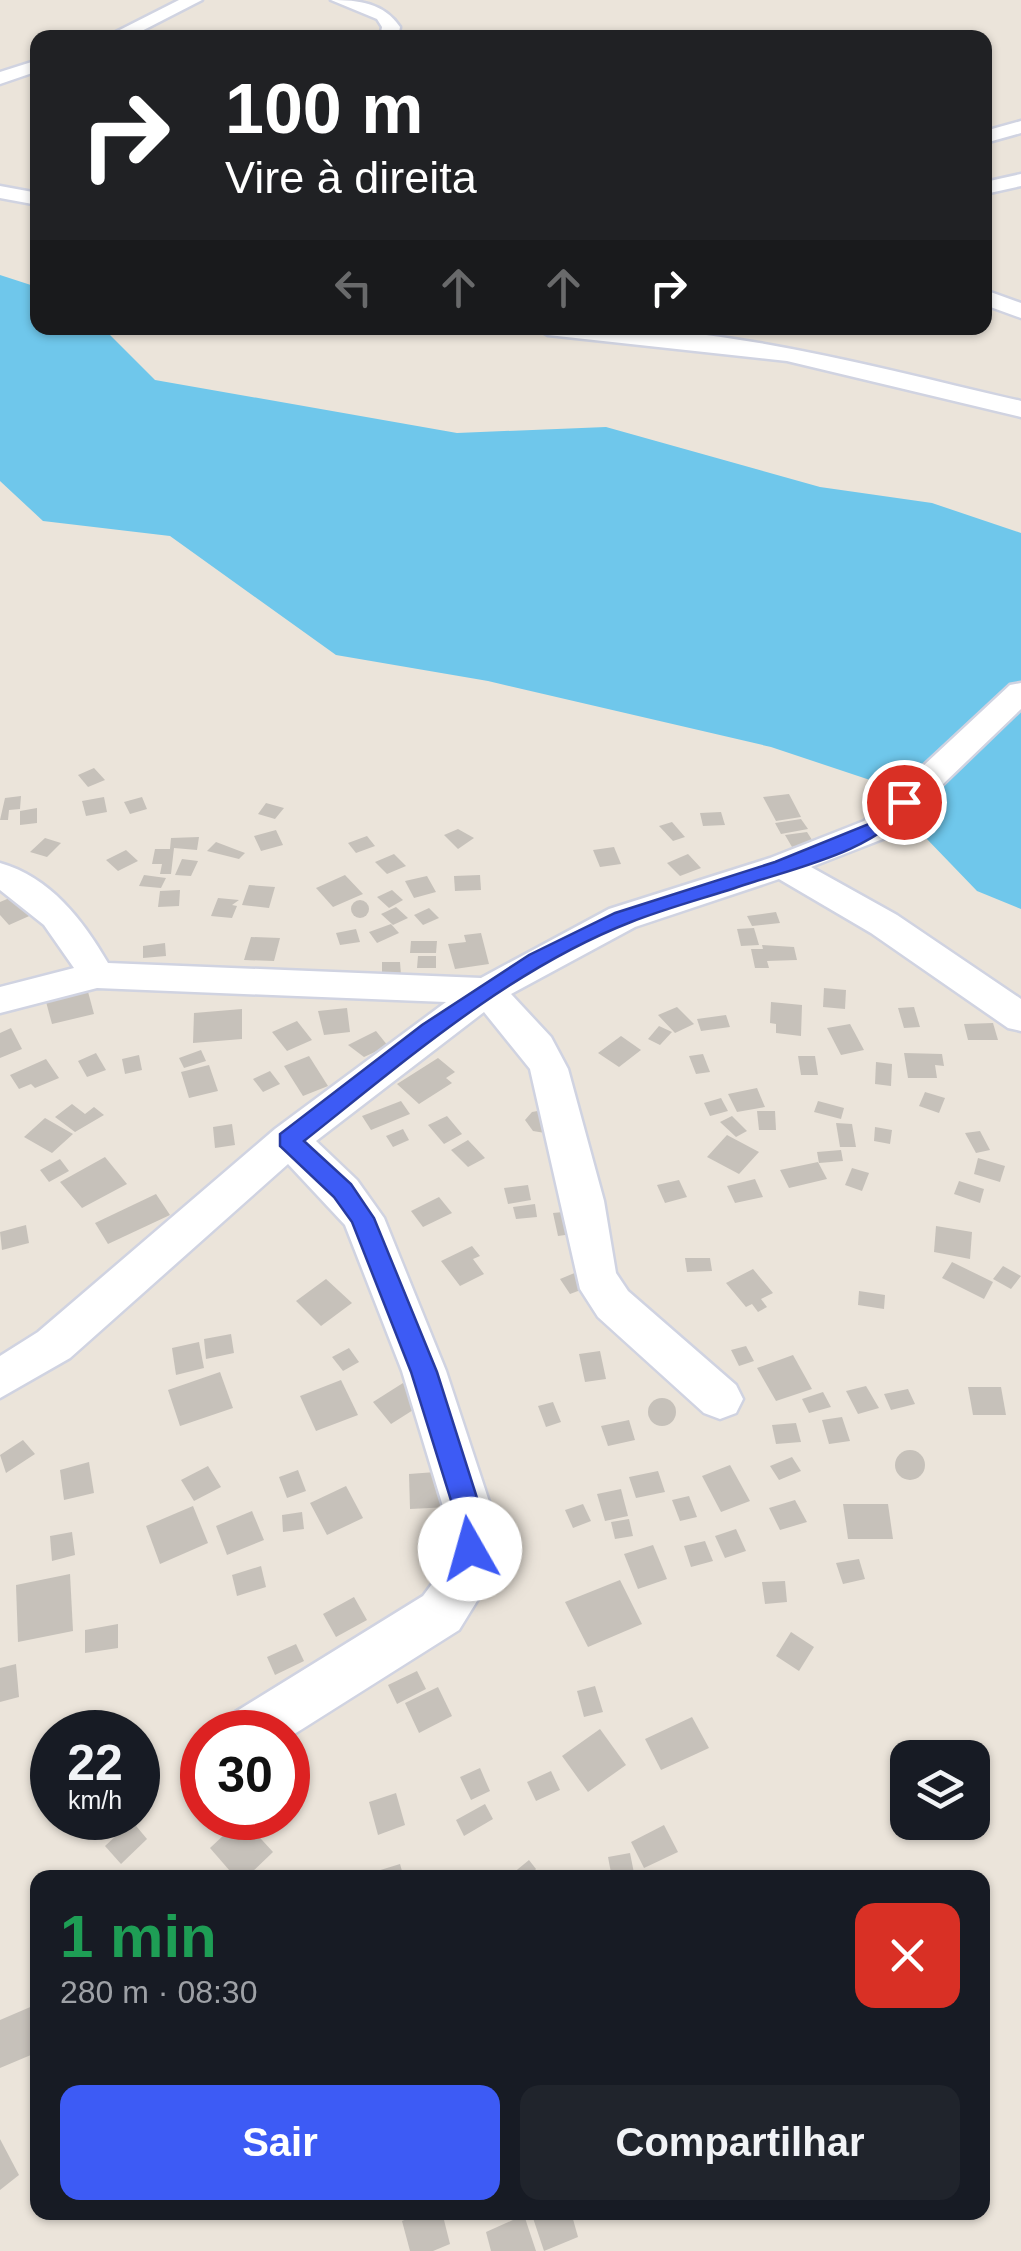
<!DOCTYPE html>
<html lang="pt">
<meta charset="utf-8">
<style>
:root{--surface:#171b24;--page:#20242c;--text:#f1f3f6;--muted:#9ea1a6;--accent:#3d5bf5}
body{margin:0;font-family:Arial,sans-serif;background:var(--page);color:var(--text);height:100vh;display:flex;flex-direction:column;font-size:38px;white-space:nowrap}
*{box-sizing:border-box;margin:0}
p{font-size:32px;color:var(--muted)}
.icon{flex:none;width:55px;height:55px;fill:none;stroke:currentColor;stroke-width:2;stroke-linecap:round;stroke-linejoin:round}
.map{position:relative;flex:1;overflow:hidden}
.details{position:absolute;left:30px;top:1870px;width:960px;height:350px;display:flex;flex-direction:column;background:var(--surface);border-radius:20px;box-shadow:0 2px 8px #0004}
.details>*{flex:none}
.hud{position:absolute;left:30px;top:30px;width:962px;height:305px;border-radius:20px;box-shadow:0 2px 8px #0004;background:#202124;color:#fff;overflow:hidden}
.tools{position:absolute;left:890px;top:1740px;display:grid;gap:20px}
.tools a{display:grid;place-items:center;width:100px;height:100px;border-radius:20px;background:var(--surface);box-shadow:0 2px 8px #0004;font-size:50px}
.speed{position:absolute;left:30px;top:1710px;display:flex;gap:20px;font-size:50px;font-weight:700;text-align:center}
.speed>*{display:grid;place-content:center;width:130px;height:130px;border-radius:50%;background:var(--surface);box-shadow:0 2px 8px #0004;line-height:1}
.speed small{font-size:25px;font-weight:400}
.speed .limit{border:15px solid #d22;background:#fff;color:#111}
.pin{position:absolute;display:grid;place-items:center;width:85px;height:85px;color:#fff;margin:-42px;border:5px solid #fff;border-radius:50%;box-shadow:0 2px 10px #0007}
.me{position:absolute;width:110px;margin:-55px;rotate:353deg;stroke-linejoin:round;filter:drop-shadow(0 0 8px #0008)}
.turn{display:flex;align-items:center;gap:35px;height:210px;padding:0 30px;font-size:45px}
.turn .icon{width:130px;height:130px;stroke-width:2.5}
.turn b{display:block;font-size:70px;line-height:85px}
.lanes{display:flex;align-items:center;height:95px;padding:0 30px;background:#0003;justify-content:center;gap:50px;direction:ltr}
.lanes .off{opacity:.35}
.round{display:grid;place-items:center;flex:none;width:105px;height:105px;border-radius:20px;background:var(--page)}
.overview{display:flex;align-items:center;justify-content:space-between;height:170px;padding:0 30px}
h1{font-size:60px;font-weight:800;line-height:75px;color:#1e9e55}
.button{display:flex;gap:20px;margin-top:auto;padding:20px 30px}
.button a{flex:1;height:115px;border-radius:20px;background:var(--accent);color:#fff;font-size:40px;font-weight:800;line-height:115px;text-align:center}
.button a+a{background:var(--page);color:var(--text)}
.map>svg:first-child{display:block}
.water{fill:#6fc7eb}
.building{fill:#c6c1ba}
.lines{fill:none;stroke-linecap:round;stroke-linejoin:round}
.minor-casing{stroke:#d0d3e1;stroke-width:5}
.minor{fill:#fff;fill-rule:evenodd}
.route{fill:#3d5bf5;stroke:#283b9f;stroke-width:2.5}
</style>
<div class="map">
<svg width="1021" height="2251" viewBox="0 0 1021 2251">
<rect width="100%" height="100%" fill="#ebe4da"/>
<!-- water -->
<polygon class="water" points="0,275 37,287 38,328 103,328 155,380 457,433 606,427 820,487 932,503 1021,533 1021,909 977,891 924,836 885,785 771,747 488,681 336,655 170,536 43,521 0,481"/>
<!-- building -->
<g class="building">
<polygon points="94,768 105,780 88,787 78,775"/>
<polygon points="789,794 801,817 776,821 763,797"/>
<polygon points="21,796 20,809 9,810 8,820 0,820 5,798"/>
<polygon points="104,797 107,812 86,816 82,801"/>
<polygon points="142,797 147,809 130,814 124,802"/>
<polygon points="266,803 284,808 275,819 258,814"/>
<polygon points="37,808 37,823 20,825 20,811"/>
<polygon points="721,812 725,825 703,826 700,813"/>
<polygon points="801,819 808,829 781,834 775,823"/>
<polygon points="672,822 685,837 673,841 659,826"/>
<polygon points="458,829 474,838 458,849 444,835"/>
<polygon points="276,830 283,845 261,851 254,836"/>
<polygon points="807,832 814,843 792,847 785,835"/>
<polygon points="367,836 375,846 356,853 348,843"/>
<polygon points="199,837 197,850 174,848 171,874 160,874 162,864 152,864 155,849 170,849 171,838"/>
<polygon points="45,838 61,843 47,857 30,852"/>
<polygon points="216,842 245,853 239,859 207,851"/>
<polygon points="614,847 621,864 600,867 593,850"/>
<polygon points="126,850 138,861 118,871 106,860"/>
<polygon points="394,854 406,866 387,874 375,862"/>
<polygon points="688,854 701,868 680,876 667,863"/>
<polygon points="182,859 198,861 191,876 175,875"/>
<polygon points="144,875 166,878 161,888 139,886"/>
<polygon points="345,875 363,894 333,907 316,888"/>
<polygon points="480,875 481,890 455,891 454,876"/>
<polygon points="427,876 436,892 414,898 405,881"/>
<polygon points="249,885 275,887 269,908 242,905"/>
<polygon points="180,890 179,906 158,907 160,891"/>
<polygon points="392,890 403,900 389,908 377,897"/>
<polygon points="19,894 36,913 9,925 0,915 0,902"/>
<polygon points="218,898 239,900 232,905 237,906 232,918 211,916"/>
<circle cx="360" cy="909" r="9"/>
<polygon points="396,907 408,918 393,925 381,914"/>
<polygon points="429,908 439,918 423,925 414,915"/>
<polygon points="776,912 780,923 752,926 747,916"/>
<polygon points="391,924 399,933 377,943 369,932"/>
<polygon points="754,928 759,945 741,946 737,929"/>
<polygon points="356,929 360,942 340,945 336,933"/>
<polygon points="481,933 489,964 455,969 448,944 466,942 464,935"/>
<polygon points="251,937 280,938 274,961 244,960"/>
<polygon points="411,941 437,941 436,953 410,953"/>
<polygon points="165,943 166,956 143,958 143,946"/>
<polygon points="762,945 794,947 797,960 767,961 769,968 755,968 751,949 763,949"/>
<polygon points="418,956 436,956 436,968 417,968"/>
<polygon points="382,962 400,962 401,975 382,975"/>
<polygon points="87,988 94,1014 52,1024 45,998"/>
<polygon points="824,988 846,990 845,1009 823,1007"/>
<polygon points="771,1002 802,1005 801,1036 776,1033 776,1024 770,1023"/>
<polygon points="677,1007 694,1024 675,1033 658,1015"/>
<polygon points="914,1007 920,1027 904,1028 898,1008"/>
<polygon points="347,1008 350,1032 324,1035 318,1011"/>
<polygon points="242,1009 242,1039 193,1043 194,1013"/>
<polygon points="726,1015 730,1027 701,1031 697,1019"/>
<polygon points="297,1021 312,1040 287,1051 272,1032"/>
<polygon points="993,1023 998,1040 968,1040 964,1024"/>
<polygon points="850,1024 864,1050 841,1055 827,1028"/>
<polygon points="659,1026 672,1032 660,1045 648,1039"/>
<polygon points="11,1028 22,1049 0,1058 0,1033"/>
<polygon points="376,1031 388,1046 364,1057 348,1045"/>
<polygon points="621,1036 641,1050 619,1067 598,1053"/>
<polygon points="201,1050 206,1061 184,1068 179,1058"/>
<polygon points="96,1053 106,1070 87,1077 78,1061"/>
<polygon points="904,1053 942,1054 944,1066 935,1065 937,1078 908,1078"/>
<polygon points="703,1054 710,1072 696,1074 689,1056"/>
<polygon points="139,1055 142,1070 125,1074 122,1059"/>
<polygon points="309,1056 328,1086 303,1096 284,1066"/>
<polygon points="798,1056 815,1056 818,1075 801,1075"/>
<polygon points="438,1058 455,1072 446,1078 452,1083 419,1104 397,1084"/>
<polygon points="46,1059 59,1078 35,1088 31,1084 19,1089 10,1075"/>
<polygon points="876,1062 892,1064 891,1086 875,1084"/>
<polygon points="209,1065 218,1091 189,1098 181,1072"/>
<polygon points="270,1071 280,1084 263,1092 253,1079"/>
<polygon points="757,1088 765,1107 737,1112 728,1094"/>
<polygon points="925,1092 945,1098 939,1113 919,1106"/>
<polygon points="721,1098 728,1111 710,1116 704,1103"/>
<polygon points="401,1101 410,1114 371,1130 362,1116"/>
<polygon points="818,1101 844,1108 841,1119 814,1112"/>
<polygon points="72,1104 85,1114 94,1107 104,1115 75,1132 55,1117"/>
<polygon points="543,1110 545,1133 533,1131 525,1120 532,1112"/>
<polygon points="757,1111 775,1111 776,1130 759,1130"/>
<polygon points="447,1116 462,1134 444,1144 428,1125"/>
<polygon points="732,1116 747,1131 736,1137 720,1122"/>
<polygon points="45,1118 73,1134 52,1153 24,1137"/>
<polygon points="836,1123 852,1124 856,1147 840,1147"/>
<polygon points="232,1124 235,1145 215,1148 213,1127"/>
<polygon points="875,1127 892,1130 890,1144 874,1141"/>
<polygon points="403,1129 409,1140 393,1147 386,1136"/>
<polygon points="980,1131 990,1150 976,1153 965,1133"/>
<polygon points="727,1135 759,1152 739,1174 707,1157"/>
<polygon points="468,1140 485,1158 468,1167 451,1150"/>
<polygon points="841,1150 843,1161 819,1163 817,1152"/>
<polygon points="105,1157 127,1184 82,1208 60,1182"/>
<polygon points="978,1158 1005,1166 1000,1182 974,1174"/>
<polygon points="60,1159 69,1171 49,1182 40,1170"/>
<polygon points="818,1162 827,1179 789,1188 780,1170"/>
<polygon points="852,1168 869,1173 862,1191 845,1185"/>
<polygon points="755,1179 763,1197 735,1203 727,1186"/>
<polygon points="679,1180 687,1197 665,1203 657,1185"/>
<polygon points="959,1181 984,1189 980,1203 954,1194"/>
<polygon points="528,1185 531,1200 508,1204 504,1188"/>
<polygon points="156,1194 170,1215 108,1244 95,1223"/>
<polygon points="439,1197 452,1213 423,1227 411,1211"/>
<polygon points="535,1204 537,1217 516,1219 513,1207"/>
<polygon points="574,1211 579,1233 558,1236 553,1213"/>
<polygon points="26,1225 29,1243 2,1250 0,1232"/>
<polygon points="936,1226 972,1232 970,1259 934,1252"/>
<polygon points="472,1246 480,1256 473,1259 484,1274 460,1286 441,1261"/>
<polygon points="685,1258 710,1258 712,1271 687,1272"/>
<polygon points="952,1262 993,1282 984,1299 942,1278"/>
<polygon points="1003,1266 1021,1276 1011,1289 993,1279"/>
<polygon points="753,1269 773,1293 761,1299 767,1307 758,1312 752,1304 746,1307 726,1283"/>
<polygon points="577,1272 586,1288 570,1294 560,1279"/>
<polygon points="326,1279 352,1303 321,1326 296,1301"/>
<polygon points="859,1291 885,1295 884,1309 858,1305"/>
<polygon points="231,1334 234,1353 206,1359 204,1339"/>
<polygon points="199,1342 204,1368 176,1375 172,1348"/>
<polygon points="746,1346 754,1361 739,1366 731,1350"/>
<polygon points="349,1348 359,1362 343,1371 332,1357"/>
<polygon points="600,1351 606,1379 585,1382 579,1354"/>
<polygon points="793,1355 812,1389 776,1401 757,1368"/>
<polygon points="220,1372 233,1408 180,1426 168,1390"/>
<polygon points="341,1380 358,1415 316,1431 300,1396"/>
<polygon points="403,1383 421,1405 391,1424 373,1402"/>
<polygon points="866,1386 879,1408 858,1414 846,1391"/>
<polygon points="968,1387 1001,1387 1006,1415 973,1415"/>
<polygon points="908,1389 915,1404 891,1410 884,1394"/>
<polygon points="823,1392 831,1407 809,1413 802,1399"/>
<circle cx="662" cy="1412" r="14"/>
<polygon points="553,1402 561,1422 546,1427 538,1406"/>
<polygon points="842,1417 850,1441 829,1444 822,1420"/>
<polygon points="629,1420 635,1440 608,1446 601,1426"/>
<polygon points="796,1423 801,1442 776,1444 772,1425"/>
<polygon points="23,1440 35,1454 6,1473 0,1455"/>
<circle cx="910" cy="1465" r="15"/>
<polygon points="792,1457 801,1471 779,1480 770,1466"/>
<polygon points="89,1462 94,1493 64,1500 60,1470"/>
<polygon points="730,1465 750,1501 721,1512 702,1476"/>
<polygon points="208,1466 221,1487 194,1501 181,1480"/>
<polygon points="298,1470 306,1491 287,1498 279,1477"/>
<polygon points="449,1471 450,1507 410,1509 409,1474"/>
<polygon points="658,1471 665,1492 636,1498 629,1477"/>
<polygon points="346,1486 363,1518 327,1535 310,1503"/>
<polygon points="621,1489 628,1516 605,1521 597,1494"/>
<polygon points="689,1496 697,1517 680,1521 672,1500"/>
<polygon points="795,1500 807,1522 780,1530 769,1508"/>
<polygon points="583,1504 591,1521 573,1528 565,1510"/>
<polygon points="843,1504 888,1504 893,1539 848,1539"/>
<polygon points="193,1506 208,1543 160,1564 146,1526"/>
<polygon points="252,1511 264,1540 227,1555 216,1526"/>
<polygon points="302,1512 304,1529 283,1532 282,1515"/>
<polygon points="439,1513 459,1514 456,1539 435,1537"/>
<polygon points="629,1519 633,1536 615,1539 611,1522"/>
<polygon points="736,1529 746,1551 725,1558 715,1536"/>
<polygon points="72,1532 75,1555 52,1561 50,1536"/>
<polygon points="705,1541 713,1561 691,1567 684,1546"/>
<polygon points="653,1545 667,1579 638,1589 624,1554"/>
<polygon points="859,1559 865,1579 843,1584 836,1563"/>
<polygon points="261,1566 266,1587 237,1596 232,1575"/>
<polygon points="70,1574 73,1631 18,1642 16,1585"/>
<polygon points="620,1580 642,1624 588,1647 565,1602"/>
<polygon points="785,1581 787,1602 765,1604 762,1582"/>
<polygon points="354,1597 367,1620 336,1637 323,1614"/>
<polygon points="118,1624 118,1648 85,1653 85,1630"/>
<polygon points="791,1632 814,1647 799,1671 776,1656"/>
<polygon points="296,1644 304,1661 275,1675 267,1657"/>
<polygon points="16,1664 19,1697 0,1702 0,1668"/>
<polygon points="417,1671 426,1689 397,1704 388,1685"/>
<polygon points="595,1686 603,1712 584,1717 577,1691"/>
<polygon points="438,1687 452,1716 419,1733 405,1703"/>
<polygon points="692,1717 709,1748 661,1770 645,1739"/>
<polygon points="600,1729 626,1765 588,1792 562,1756"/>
<polygon points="480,1768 490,1791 471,1800 460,1777"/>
<polygon points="551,1771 560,1790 536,1801 527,1782"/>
<polygon points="396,1793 405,1825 378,1835 369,1802"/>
<polygon points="485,1804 493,1819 464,1836 456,1820"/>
<polygon points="242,1818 273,1852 246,1878 236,1878 210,1848"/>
<polygon points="132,1821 147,1839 121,1864 105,1846"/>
<polygon points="664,1825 678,1852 644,1868 631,1842"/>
<polygon points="630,1853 635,1878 612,1878 608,1857"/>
<polygon points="529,1860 536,1869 528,1878 507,1878"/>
<polygon points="400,1864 404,1878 375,1878 374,1872"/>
<polygon points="35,2005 38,2052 0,2068 0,2020"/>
<polygon points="0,2139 19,2175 0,2190"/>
<polygon points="423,2212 442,2212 450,2244 433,2251 410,2251 402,2221"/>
<polygon points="531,2212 571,2212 578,2237 544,2251"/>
<polygon points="524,2215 536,2251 491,2251 486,2232"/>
</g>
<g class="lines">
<!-- minor casing -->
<g class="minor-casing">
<g id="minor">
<polygon points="179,0 202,0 128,38 104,38"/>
<path d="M 331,0 C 359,0 384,3 400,27 L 398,38 L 380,38 L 382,27 L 377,19 Z"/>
<polygon points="38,60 38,71 0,84 0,72"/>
<polygon points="1021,121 1021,133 985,143 985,131"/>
<polygon points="1021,174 1021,186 985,194 985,182"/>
<polygon points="0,186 38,193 38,205 0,198"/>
<polygon points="985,290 1021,303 1021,318 985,305"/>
<path d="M 536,328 C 699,317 864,365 1021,401 L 1021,417 L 787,361 L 548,335 Z"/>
<path d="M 1021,683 L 1021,709 L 888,837 L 811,867 L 897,915 L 1021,999 L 1021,1031 L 1008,1028 L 871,933 L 779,879 L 635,927 L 511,994 L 551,1037 L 568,1069 L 604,1201 L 616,1273 L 628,1291 L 736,1385 L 743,1399 L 736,1413 L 720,1419 L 704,1413 L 598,1317 L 580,1289 L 530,1069 L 484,1012 L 316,1141 L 357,1180 L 384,1218 L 446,1371 L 496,1523 L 493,1575 L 459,1630 L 288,1738 L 288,1732 L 224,1732 L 232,1714 L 423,1596 L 444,1568 L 448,1523 L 402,1371 L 345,1225 L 288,1164 L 70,1358 L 0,1398 L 0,1356 L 38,1332 L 275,1129 L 446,1002 L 97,988 L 0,1013 L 0,987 L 74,968 L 44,925 L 0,890 L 0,863 C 50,877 83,920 108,963 L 481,978 L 609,909 L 770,858 L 864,821 L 1010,685 Z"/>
</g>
</g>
<!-- minor -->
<use href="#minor" class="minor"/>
</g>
<!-- route -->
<path class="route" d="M 904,796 L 914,802 C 877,850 803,866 747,884 C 709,897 669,907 631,922 C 510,969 405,1061 304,1141 L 351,1184 L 374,1218 L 437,1372 L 485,1523 L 480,1558 L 470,1561 L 460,1558 L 458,1523 L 411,1372 L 352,1222 L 334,1197 L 280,1146 L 280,1134 L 422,1025 L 529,955 L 615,913 L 775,862 L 869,824 Z"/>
</svg>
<div class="tools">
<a><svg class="icon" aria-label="layers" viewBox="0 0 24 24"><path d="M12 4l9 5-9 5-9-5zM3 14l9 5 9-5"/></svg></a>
</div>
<div class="speed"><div>22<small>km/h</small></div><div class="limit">30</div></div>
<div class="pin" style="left:904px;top:802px;background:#d93025"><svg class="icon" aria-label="arrive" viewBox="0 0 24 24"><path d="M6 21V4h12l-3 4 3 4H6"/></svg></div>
<svg class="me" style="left:470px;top:1549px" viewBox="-20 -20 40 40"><circle r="19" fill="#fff"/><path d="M0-13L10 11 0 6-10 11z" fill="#3d5bf5"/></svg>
<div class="hud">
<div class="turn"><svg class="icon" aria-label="right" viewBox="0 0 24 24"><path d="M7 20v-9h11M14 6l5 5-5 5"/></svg><div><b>100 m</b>Vire à direita</div></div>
<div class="lanes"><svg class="icon off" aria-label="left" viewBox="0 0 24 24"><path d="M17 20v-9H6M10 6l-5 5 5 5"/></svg><svg class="icon off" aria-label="ahead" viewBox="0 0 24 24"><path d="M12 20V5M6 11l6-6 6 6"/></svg><svg class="icon off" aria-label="ahead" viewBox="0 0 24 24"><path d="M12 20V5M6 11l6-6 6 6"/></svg><svg class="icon" aria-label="right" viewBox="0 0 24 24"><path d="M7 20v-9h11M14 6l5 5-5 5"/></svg></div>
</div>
<section class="details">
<div class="overview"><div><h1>1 min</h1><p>280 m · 08:30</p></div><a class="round" style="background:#d93025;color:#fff"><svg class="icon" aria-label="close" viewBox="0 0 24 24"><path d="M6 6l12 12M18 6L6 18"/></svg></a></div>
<div class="button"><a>Sair</a><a>Compartilhar</a></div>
</section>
</div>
